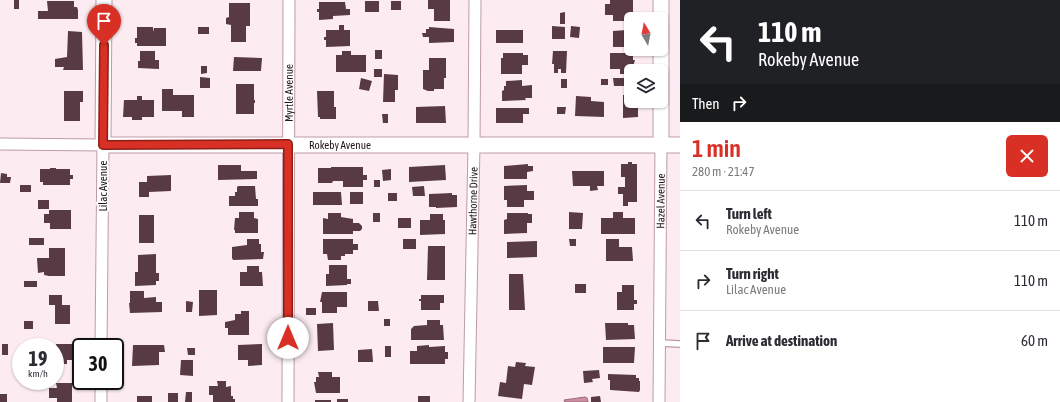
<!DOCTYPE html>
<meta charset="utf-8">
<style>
:root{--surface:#fff;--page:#f7f7f7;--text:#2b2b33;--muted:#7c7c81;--line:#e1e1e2;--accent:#d93025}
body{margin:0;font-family:"Asap Condensed",sans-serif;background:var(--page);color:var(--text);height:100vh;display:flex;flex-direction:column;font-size:15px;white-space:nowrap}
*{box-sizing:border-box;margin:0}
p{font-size:13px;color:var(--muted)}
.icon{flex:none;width:22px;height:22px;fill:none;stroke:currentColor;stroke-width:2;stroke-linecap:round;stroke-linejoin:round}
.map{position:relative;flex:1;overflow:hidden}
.panel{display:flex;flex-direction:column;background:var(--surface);width:380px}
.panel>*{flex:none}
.top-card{background:#202124;color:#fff;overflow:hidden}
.needle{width:26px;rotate:350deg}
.tools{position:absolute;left:624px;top:12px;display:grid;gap:8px}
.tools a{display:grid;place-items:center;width:44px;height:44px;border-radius:6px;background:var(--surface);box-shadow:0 1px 3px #0004;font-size:20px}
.speed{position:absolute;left:12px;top:338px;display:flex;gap:8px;font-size:20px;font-weight:700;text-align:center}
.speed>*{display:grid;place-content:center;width:52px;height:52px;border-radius:50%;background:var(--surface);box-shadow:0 1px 3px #0004;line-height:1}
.speed small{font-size:10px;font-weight:400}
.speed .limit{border:2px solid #111;border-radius:6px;background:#fff;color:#111}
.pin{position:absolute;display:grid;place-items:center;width:34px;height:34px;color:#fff;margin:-41px -17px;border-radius:50% 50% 50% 0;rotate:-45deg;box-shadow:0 0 4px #0007}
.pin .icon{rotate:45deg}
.me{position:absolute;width:44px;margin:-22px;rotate:0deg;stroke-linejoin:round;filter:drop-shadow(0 0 3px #0008)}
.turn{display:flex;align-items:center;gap:14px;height:84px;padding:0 12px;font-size:18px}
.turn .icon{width:52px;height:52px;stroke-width:2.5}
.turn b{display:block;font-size:28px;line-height:34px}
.then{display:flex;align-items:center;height:38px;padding:0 12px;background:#0003;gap:8px;font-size:15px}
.round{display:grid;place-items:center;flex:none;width:42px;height:42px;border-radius:6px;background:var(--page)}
.headline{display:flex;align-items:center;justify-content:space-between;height:68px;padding:0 12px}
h1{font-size:24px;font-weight:600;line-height:30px;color:var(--accent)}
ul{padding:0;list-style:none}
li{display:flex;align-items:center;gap:12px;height:60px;padding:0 12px;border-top:1px solid var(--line)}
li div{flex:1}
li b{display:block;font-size:15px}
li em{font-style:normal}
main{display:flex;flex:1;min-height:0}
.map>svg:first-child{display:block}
.water{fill:#cf8da2;stroke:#9a6978}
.building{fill:#583a44}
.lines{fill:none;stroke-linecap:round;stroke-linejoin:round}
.lane-casing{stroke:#be9ba6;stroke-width:8}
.street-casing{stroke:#be9ba6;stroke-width:13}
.secondary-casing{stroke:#be9ba6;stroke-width:17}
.lane{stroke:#fff;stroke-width:5.5}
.street{stroke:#fff;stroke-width:11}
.secondary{stroke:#fff;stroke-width:15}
.route-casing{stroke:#8d1f18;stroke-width:10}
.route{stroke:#d93025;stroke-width:7}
.labels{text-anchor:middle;stroke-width:4;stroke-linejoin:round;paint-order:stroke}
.street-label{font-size:11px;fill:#201417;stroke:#fefefe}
</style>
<main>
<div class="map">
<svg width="680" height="402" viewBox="0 0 680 402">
<rect width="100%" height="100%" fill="#fcecf1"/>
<!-- water -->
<polygon class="water" points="585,397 587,398 588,402 565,402 564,400"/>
<!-- building -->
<g class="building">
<rect x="14" y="0" width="5" height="9"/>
<polygon points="428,0 450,0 450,21 434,21 434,9 428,9"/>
<polygon points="610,0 633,0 633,15 629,15 629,21 613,21 613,15 605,15 605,4 610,4"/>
<polygon points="47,1 74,1 74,7 77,7 78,10 78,19 38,19 38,11 48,11"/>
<rect x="365" y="1" width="14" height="11"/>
<rect x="391" y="1" width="10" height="9"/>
<polygon points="319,2 345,2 346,9 350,9 350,15 333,16 333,19 319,20 319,12 317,12 317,9 319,9"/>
<polygon points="229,3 250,3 250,26 246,26 246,42 231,42 231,25 226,24 226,18 229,17"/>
<polygon points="565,12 565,24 560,24 560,13"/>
<polygon points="339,25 344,25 344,30 350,30 350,46 326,47 326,40 324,40 324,37 326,37 326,30 339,30"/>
<polygon points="552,26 565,27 565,39 552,39"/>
<polygon points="571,26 580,27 579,38 570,37"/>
<polygon points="137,27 153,27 153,32 154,28 166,28 166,46 137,46 137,43 135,43 135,38 137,38"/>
<rect x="198" y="27" width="11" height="7"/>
<polygon points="429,27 454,29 454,42 429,43 429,37 423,37 422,33 426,33 426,29 429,29"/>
<polygon points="627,27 631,27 631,47 613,47 613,31 627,30"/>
<rect x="496" y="30" width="27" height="13"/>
<polygon points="68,31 82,32 83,70 63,70 64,67 55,67 55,59 67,57"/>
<rect x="375" y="50" width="7" height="9"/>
<polygon points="140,51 155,51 155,60 159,60 159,69 138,68 138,61 140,61"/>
<polygon points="342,51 351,51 351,55 366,55 366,72 336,72 336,55 342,55"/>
<polygon points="553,51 567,51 566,73 561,73 561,69 558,69 558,73 554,73 554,64 552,64"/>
<polygon points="503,53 523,53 523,55 528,55 528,65 522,65 522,74 501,74 501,58 503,58"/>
<polygon points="610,53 633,53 633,60 635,60 633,67 636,67 636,71 631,71 631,74 620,74 620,69 610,69"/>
<polygon points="234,57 262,58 261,71 233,71"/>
<polygon points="429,58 446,58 446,78 444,78 444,89 434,89 434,91 428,91 423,89 423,70 429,70"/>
<polygon points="201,66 207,66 207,73 201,74"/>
<rect x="374" y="69" width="8" height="8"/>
<polygon points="384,74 398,75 398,90 395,90 395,102 383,102"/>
<polygon points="200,77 210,78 210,88 200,88"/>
<polygon points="361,78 372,81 369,91 359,89"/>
<polygon points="613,78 625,78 625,86 614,86"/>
<rect x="561" y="79" width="6" height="9"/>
<rect x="601" y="79" width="7" height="6"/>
<polygon points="522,80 522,86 532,85 532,98 525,98 526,100 502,101 502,91 504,90 504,86 506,86 506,81"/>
<polygon points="236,84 254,84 254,100 255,100 255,103 254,103 254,114 236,114"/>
<polygon points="162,89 173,89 173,95 194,95 194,117 182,117 182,111 162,111"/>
<polygon points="629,90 631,90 631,101 638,101 638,117 623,118 623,95 630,95"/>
<polygon points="64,91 83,91 83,102 80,102 80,121 64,121"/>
<polygon points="317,91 334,91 334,107 336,107 336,119 320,119 320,117 318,117"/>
<polygon points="137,96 142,96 142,100 154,100 154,117 142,117 142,120 132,120 132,117 123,117 124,100 137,100"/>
<polygon points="576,96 591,97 591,101 604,102 604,117 575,116"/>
<polygon points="445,106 446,123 416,123 416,107"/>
<polygon points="557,107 566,107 565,114 557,114"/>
<polygon points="496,108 529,108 529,114 523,114 523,123 496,123"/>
<polygon points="382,114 388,114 388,123 383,123"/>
<polygon points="628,162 632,162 632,164 637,164 637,202 628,202 628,206 623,206 623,194 618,194 618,187 625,187 625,177 621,177 621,164 628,164"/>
<polygon points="528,164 528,166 533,166 533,171 527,172 527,179 504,179 504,166"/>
<polygon points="218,165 241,165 241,171 257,171 257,179 218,180"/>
<polygon points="445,165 446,180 409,182 409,167"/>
<polygon points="331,167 363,167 363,175 367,175 367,180 363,180 363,187 343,187 343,181 333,181 332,183 318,183 318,168 331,168"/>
<polygon points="50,168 56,168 56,169 70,169 70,175 73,175 73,179 70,179 70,185 43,185 43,182 40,182 40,169 50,169"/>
<polygon points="391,169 391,180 383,181 382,170"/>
<polygon points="572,171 604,171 604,186 597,186 598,190 590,191 590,186 573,186"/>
<polygon points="1,173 7,174 7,177 11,177 10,183 0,183"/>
<polygon points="171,175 171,191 149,192 149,197 139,197 139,182 147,182 147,176"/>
<rect x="374" y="180" width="6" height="7"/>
<rect x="20" y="185" width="11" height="7"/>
<polygon points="527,185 527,191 534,191 534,200 524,200 524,207 507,207 507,200 504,200 504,186"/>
<polygon points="238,186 255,186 256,199 258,199 258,206 229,206 229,196 235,196 235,192 237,192 237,187"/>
<polygon points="424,186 425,196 413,196 412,187"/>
<polygon points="313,192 341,192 342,205 313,205"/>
<rect x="350" y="192" width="13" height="12"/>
<rect x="388" y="193" width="9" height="8"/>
<polygon points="452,193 452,195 457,195 457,207 436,208 436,207 429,207 429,194"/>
<rect x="38" y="200" width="11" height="9"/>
<polygon points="49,210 71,210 71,229 50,229 50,223 44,223 44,214 49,214"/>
<polygon points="239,212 254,212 254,218 258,219 258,233 235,233 235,230 234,230 235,218 239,218"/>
<polygon points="569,212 583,213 582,229 569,229"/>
<polygon points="613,212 623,212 623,218 635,218 635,234 601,234 601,218 613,218"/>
<polygon points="328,213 341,213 341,217 353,219 353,223 359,223 362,226 362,229 360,231 353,231 353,234 323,234 323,218 328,219"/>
<rect x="373" y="213" width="7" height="9"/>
<polygon points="507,213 528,213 528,214 532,214 532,223 527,223 527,233 504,234 504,220 507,219"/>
<polygon points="430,214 443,214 443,220 445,220 445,234 420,235 420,220 430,220"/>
<rect x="139" y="215" width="15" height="28"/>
<rect x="398" y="218" width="13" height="10"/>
<rect x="29" y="238" width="15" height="7"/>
<polygon points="247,239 259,239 259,244 261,244 261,252 264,252 263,259 233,260 232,258 232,247 247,245"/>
<polygon points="323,239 353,239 353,244 358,244 358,250 353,250 353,254 345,254 345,256 341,256 341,260 328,260 327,254 323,254"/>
<rect x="403" y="239" width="13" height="10"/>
<polygon points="569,239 576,239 576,246 570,246"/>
<polygon points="606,239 619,239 619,247 632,247 633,261 606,261"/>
<polygon points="537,241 537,257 507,258 507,242"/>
<polygon points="428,246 445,246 445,280 427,280"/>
<polygon points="49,248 65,248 65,276 49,276 44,275 44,272 38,273 37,258 49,258"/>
<polygon points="156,254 156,273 159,273 159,281 156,281 156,285 135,286 135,272 138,272 138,255"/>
<polygon points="329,265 347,265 347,279 351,279 351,284 347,284 347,285 326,286 326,274 329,274"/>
<polygon points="247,266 259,266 259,272 262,272 263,286 240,286 240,272 247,272"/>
<polygon points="509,274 523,274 525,310 509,310"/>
<rect x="24" y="281" width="13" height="6"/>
<rect x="575" y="284" width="11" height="9"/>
<polygon points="622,285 634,285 634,300 637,300 637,304 634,304 634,310 617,310 617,292 622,292"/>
<polygon points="199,290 217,290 217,315 199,316"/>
<polygon points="130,291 144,291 144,298 156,297 156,302 162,302 162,312 130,313 129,303 130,303"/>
<polygon points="322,292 347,292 347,307 337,307 337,313 322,313 322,302 320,302"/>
<polygon points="49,295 62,295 62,305 70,305 70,324 55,324 55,305 49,305"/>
<polygon points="421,295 444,295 444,303 440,303 440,310 421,310 421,301 419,301 419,299 421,299"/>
<polygon points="186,301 193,302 192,312 186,312"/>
<polygon points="368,301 378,301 379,311 368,311"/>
<rect x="306" y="308" width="10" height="7"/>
<polygon points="241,311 249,311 249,335 228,335 228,328 225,328 225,322 235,320 235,314 241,314"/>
<rect x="384" y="319" width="6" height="7"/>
<polygon points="427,320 440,320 440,325 443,325 444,340 411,340 411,329 414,326 427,325"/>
<rect x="24" y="321" width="9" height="8"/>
<polygon points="333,323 334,350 318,351 317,324"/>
<polygon points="605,323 628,323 628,325 634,325 635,339 606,340"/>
<rect x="2" y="344" width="6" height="11"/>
<polygon points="56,344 72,344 73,360 67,360 67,364 55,364"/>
<polygon points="262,344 262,365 248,366 248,360 238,360 238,345"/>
<polygon points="133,345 164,345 165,352 159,352 159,365 132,366"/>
<polygon points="429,345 429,347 445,346 445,352 448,352 448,359 445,359 445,364 410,364 410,351 417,351 417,346"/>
<rect x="385" y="346" width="6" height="11"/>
<polygon points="603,347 635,347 634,363 603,363"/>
<polygon points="187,348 195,348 195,355 188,355"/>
<polygon points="372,349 373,362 358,362 358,350"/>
<polygon points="181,360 193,360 193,376 180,375"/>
<polygon points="516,362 526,363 525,366 535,367 532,385 524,384 522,399 498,396 500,382 506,383 508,366 515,367"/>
<polygon points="599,370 600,378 592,379 593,382 584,383 583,371"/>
<polygon points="318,372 332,372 332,377 340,377 340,393 316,393 314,382 316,382 316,377 319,377"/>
<polygon points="608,374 636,375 636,378 639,378 639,381 640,381 640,390 639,392 610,390 610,380 608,380"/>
<polygon points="217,381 226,381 226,387 231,386 231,396 233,396 233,399 235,399 235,402 213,402 213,395 209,395 209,386 218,386"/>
<polygon points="56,383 72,383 72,402 57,402 57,398 49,398 49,388 57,388"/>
<polygon points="186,392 192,392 192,402 185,402"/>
<rect x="168" y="393" width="10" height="9"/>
<rect x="0" y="394" width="7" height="8"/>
<rect x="137" y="396" width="15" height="6"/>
<rect x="418" y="396" width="12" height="6"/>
<polygon points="600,396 601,402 591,402 591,397"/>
<rect x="337" y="399" width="11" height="3"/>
<rect x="315" y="400" width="16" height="2"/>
</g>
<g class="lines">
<!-- lane casing -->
<g class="lane-casing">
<polyline id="lane" points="660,343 680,344"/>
</g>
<!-- street casing -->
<g class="street-casing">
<g id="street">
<polyline points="0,144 103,145 101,347"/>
<polyline points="101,402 101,381"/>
<path id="s1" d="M 288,402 L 289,0"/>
<path id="s2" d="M 469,402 L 474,145 L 475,0"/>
<path id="s3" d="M 659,402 L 661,145"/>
</g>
</g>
<!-- secondary casing -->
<g class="secondary-casing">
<g id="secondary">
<path id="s4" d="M 104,0 L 103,145 L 680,145"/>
<polyline points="661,145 661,0"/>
</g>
</g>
<!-- lane -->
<use href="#lane" class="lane"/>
<!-- street -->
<use href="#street" class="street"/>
<!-- secondary -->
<use href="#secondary" class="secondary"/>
</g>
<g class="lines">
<!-- route casing -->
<g class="route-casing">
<polyline id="route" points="104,45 103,145 288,144 288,338"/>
</g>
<!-- route -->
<use href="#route" class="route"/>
</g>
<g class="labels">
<!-- street labels -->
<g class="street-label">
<text dy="4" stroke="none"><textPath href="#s1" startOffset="309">Myrtle Avenue</textPath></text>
<text dy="4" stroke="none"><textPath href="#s4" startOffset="382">Rokeby Avenue</textPath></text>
<text transform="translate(103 186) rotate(-90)" y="4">Lilac Avenue</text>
<text dy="4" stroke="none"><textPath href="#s2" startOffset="201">Hawthorne Drive</textPath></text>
<text dy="4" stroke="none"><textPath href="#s3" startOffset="201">Hazel Avenue</textPath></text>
</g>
</g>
</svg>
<div class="tools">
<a><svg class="needle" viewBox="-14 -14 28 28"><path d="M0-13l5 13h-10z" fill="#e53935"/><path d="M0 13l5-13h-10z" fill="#7c7c81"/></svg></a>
<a><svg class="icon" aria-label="layers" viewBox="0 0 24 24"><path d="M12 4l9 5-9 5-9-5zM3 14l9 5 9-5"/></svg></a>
</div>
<div class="speed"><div>19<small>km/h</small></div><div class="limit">30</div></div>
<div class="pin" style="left:104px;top:45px;background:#d93025"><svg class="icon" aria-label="arrive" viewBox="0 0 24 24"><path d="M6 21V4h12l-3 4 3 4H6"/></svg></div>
<svg class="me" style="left:288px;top:338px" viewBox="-20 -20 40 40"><circle r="19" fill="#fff"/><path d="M0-13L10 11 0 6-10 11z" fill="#d93025"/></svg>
</div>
<section class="panel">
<div class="top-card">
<div class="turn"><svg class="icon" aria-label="left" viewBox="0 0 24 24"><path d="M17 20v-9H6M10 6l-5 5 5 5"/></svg><div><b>110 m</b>Rokeby Avenue</div></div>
<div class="then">Then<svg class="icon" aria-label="right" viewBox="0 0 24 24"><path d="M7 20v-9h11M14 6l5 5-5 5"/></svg></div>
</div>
<div class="headline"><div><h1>1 min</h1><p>280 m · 21:47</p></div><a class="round" style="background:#d93025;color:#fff"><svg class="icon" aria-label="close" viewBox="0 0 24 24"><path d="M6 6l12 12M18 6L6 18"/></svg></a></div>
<ul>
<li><svg class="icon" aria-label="left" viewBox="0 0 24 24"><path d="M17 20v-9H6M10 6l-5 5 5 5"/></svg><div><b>Turn left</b><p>Rokeby Avenue</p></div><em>110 m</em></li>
<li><svg class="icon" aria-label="right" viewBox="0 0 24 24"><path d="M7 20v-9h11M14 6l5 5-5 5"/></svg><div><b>Turn right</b><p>Lilac Avenue</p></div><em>110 m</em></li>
<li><svg class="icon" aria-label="arrive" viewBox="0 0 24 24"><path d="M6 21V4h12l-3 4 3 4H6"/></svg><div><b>Arrive at destination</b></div><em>60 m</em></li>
</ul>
</section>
</main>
